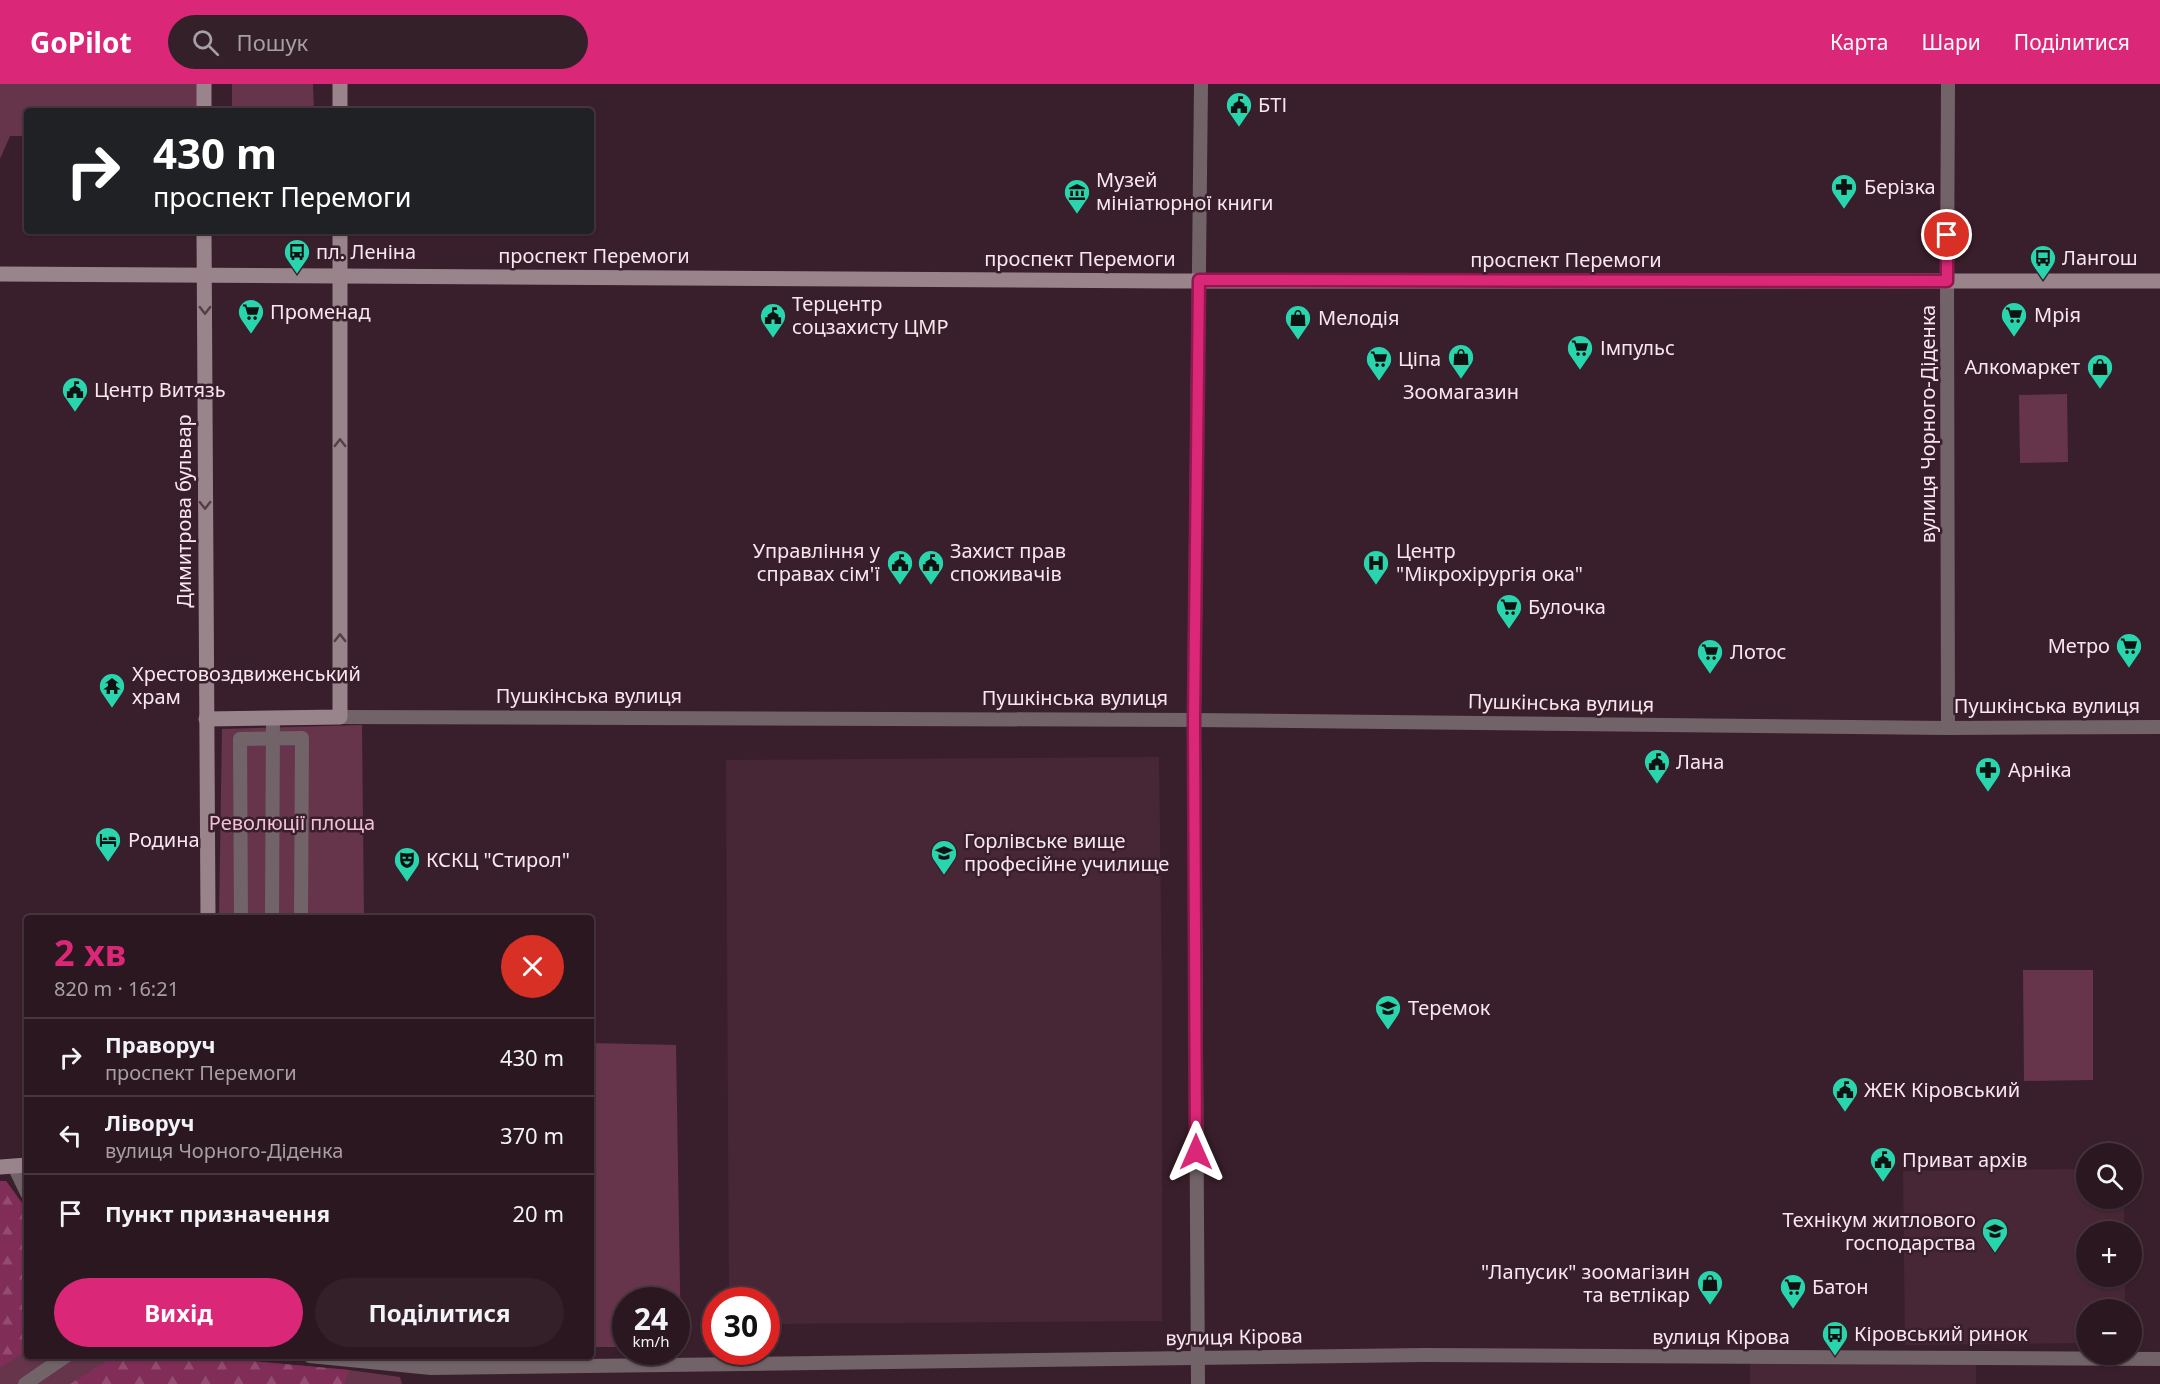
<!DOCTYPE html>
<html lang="uk">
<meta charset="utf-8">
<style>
:root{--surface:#2b1720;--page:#332029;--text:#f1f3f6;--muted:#a69fa5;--line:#47363e;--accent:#db2777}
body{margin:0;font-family:"Noto Sans",sans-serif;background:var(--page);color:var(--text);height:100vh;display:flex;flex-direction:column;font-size:22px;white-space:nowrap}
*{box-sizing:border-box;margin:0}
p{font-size:20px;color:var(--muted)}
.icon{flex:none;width:33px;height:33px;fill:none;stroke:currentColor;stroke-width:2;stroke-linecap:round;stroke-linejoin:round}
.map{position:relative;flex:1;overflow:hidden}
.details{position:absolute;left:24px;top:831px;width:570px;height:444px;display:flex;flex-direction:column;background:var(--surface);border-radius:6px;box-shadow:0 2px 4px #0004,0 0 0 2px var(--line)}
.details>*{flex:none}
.guide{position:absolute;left:24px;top:24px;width:570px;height:126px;border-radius:6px;box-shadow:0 2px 4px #0004,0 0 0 2px var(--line);background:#202124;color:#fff;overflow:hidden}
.fabs{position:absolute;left:2076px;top:1059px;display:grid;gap:12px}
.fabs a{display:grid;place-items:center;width:66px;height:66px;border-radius:50%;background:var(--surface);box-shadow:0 2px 4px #0004,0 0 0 2px var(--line);font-size:30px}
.speed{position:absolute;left:612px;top:1203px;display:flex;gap:12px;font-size:30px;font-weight:700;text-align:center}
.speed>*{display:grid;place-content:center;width:78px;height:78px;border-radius:50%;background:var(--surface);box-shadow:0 2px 4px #0004,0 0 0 2px var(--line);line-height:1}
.speed small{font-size:15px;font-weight:400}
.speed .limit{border:9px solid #d22;background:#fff;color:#111}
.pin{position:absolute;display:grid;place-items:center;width:51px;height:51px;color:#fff;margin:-26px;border:3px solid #fff;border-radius:50%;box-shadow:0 2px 6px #0007}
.me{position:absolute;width:66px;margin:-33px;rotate:0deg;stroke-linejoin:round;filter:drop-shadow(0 0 4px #0008)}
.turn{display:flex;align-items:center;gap:21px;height:126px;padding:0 30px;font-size:27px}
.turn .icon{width:78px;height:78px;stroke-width:2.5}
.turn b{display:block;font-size:42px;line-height:51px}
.round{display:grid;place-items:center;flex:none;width:63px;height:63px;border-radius:32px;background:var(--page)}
.summary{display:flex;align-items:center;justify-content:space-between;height:102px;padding:0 30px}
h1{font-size:36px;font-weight:700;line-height:45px;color:var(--accent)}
.button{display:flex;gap:12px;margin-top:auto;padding:12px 30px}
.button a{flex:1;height:69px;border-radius:36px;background:var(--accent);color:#fff;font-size:24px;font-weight:700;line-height:69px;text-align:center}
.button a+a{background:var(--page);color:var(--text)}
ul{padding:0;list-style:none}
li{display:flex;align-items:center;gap:18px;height:78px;padding:0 30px;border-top:2px solid var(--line)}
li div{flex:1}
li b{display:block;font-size:22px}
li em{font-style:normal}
header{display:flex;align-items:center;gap:36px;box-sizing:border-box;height:84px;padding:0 30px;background:var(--accent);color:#fff}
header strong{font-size:28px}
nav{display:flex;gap:33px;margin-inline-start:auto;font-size:21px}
.search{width:420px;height:54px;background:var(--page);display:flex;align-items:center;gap:15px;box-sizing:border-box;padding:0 21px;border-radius:33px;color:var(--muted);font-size:22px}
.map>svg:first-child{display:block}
.built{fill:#472735}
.green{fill:#66354b}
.forest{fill:url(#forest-firs)}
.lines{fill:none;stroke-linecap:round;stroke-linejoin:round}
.street{stroke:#716368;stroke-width:14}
.secondary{stroke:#9a848c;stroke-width:15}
.oneway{stroke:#563d48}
.route-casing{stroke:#8e194d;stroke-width:15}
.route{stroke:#db2777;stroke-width:10}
.labels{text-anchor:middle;stroke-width:5;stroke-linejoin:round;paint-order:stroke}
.poi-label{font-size:20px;fill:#f9e7ee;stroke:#391f2b;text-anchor:start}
.street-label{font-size:20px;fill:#f9e7ee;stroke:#391f2b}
.park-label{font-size:20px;fill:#f2c1d5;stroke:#391f2b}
</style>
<header>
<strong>GoPilot</strong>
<div class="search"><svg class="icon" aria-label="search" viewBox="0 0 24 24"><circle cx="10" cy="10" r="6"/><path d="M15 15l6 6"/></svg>Пошук</div>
<nav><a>Карта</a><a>Шари</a><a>Поділитися</a></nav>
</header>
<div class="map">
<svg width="2160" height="1300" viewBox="0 0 2160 1300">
<defs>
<pattern id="forest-firs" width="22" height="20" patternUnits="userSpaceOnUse" patternTransform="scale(1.5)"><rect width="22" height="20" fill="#802d57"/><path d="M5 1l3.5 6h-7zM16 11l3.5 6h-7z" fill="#934b6f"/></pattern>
</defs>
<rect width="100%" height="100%" fill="#391f2b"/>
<!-- built -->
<g class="built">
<polygon points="1159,673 1162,908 1162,1237 767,1240 766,1216 729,1216 726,676"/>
<polygon points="2086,1085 2086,1114 2124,1115 2124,1147 2086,1148 2086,1192 2125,1193 2125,1225 2086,1226 2086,1259 1905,1261 1903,1087"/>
<polygon points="1750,1277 1976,1278 1976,1300 1750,1300"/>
</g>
<!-- green -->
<g class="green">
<polygon points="0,0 197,0 197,27 27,27 27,52 10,52 0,75"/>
<polygon points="232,0 313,0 314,27 232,27"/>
<polygon points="2067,310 2068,378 2020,379 2019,311"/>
<polygon points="362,641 364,834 219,834 222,645"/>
<polygon points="2023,886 2093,886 2093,996 2024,997"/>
<polygon points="591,959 676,961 681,1264 677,1264 676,1216 626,1216 625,1263 591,1263"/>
<polygon points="0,1097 6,1097 27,1126 27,1272 196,1272 349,1286 400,1293 402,1300 0,1300"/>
</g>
<!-- forest -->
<g class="forest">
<polygon points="0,1097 6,1097 27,1126 27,1266 0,1284"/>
<polygon points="115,1272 196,1272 349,1286 344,1300 70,1300"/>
</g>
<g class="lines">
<!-- street -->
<g class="street">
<polyline points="340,633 1194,636 1948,644 2160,643"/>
<polyline points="1948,644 1947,197 1948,0"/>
<polyline points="241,834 240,655 302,654 301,834"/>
<polyline points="272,834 273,634"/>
<polyline points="14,1082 27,1109"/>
<polyline points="310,1272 431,1284 1425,1271 2160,1275"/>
<polyline points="25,1300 66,1272"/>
<polyline points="1198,1300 1194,636 1201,0"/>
</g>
<!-- secondary -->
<g class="secondary">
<polyline points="204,0 204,27"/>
<polyline points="340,27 340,0"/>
<polyline points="204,147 208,834"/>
<polyline points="0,190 1171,197 2160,197"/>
<polyline points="206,635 340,633 340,147"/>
<polyline points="0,1083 27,1081"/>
</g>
</g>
<!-- one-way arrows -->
<defs><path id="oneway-chevron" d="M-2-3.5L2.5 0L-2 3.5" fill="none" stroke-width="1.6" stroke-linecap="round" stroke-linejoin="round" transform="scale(1.5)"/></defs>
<g class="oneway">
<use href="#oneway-chevron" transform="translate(205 226) rotate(90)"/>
<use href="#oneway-chevron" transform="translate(340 359) rotate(-90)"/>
<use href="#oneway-chevron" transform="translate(205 421) rotate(90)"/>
<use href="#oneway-chevron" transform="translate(340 554) rotate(-90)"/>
</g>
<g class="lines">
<!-- route casing -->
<g class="route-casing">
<polyline id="route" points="1196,1068 1194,636 1199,196 1947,197 1947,151"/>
</g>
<!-- route -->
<use href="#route" class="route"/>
</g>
<!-- icons -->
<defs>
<g id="civic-pin" transform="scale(1.35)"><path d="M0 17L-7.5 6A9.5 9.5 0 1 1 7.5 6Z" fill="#28d5ad" stroke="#391f2b"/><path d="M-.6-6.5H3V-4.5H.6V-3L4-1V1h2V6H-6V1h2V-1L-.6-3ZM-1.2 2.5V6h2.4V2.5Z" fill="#111"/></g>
<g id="pharmacy-pin" transform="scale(1.35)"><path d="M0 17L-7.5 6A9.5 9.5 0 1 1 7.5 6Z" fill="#28d5ad" stroke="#391f2b"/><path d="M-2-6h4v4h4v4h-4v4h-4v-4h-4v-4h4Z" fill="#111"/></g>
<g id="museum-pin" transform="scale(1.35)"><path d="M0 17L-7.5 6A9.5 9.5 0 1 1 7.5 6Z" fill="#28d5ad" stroke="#391f2b"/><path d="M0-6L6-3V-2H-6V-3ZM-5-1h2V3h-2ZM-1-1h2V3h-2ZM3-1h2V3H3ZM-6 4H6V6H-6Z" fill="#111"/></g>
<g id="bus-pin" transform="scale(1.35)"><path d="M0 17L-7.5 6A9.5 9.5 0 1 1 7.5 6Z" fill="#28d5ad" stroke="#391f2b"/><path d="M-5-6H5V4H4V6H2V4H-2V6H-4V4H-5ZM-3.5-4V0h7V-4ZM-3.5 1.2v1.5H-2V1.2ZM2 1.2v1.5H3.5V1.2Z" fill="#111"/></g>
<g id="supermarket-pin" transform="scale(1.35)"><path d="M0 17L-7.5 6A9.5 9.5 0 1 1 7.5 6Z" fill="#28d5ad" stroke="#391f2b"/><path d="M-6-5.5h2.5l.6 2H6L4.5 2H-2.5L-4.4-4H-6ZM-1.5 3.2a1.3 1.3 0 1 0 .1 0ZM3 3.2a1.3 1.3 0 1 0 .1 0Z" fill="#111"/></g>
<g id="shop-pin" transform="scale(1.35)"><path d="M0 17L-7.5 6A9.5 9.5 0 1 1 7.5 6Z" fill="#28d5ad" stroke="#391f2b"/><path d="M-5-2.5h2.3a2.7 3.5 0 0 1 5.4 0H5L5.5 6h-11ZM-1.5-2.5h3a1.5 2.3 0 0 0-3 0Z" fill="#111"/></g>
<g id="hospital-pin" transform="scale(1.35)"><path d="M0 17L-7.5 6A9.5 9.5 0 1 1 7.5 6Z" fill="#28d5ad" stroke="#391f2b"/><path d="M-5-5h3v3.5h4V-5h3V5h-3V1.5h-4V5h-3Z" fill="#111"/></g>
<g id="temple-pin" transform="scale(1.35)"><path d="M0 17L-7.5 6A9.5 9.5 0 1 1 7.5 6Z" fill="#28d5ad" stroke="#391f2b"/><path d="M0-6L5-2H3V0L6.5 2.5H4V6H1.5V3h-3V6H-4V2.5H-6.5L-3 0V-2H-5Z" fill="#111"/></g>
<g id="hotel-pin" transform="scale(1.35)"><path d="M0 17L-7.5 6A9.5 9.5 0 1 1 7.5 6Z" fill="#28d5ad" stroke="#391f2b"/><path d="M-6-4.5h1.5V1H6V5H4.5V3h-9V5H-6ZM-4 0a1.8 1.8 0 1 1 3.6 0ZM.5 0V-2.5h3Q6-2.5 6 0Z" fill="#111"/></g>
<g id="university-pin" transform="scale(1.35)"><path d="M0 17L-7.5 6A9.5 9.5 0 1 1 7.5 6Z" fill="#28d5ad" stroke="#391f2b"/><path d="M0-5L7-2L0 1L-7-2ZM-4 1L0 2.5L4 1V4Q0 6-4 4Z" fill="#111"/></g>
<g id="theatre-pin" transform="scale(1.35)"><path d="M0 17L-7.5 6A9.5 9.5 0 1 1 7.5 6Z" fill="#28d5ad" stroke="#391f2b"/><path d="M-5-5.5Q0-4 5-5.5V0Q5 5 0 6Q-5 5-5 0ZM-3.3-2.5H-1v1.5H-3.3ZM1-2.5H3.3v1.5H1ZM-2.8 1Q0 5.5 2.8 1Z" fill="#111"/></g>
<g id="school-pin" transform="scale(1.35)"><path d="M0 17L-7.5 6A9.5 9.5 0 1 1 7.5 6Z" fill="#28d5ad" stroke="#391f2b"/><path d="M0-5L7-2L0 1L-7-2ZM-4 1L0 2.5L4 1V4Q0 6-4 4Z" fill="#111"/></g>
</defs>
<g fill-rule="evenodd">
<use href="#civic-pin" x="1239" y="21"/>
<use href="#pharmacy-pin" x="1844" y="103"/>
<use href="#museum-pin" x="1077" y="108"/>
<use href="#bus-pin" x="297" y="168"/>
<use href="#bus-pin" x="2043" y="174"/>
<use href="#supermarket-pin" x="251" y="228"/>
<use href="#supermarket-pin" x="2014" y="231"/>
<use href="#civic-pin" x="773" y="232"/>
<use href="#shop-pin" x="1298" y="234"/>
<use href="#supermarket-pin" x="1580" y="264"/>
<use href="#shop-pin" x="1461" y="273"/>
<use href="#supermarket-pin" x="1379" y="275"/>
<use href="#shop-pin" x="2100" y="283"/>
<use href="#civic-pin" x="75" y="306"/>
<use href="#civic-pin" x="900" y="479"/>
<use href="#civic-pin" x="931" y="479"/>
<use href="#hospital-pin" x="1376" y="479"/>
<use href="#supermarket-pin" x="1509" y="523"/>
<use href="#supermarket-pin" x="2129" y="562"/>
<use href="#supermarket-pin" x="1710" y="568"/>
<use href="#temple-pin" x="112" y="602"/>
<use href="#civic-pin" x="1657" y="678"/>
<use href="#pharmacy-pin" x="1988" y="686"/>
<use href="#hotel-pin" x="108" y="756"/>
<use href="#university-pin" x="944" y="769"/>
<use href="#theatre-pin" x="407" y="776"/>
<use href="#school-pin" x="1388" y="924"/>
<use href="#civic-pin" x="1845" y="1006"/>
<use href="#civic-pin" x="1883" y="1076"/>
<use href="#university-pin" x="1995" y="1147"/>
<use href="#shop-pin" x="1710" y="1199"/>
<use href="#supermarket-pin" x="1793" y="1203"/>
<use href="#bus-pin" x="1835" y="1250"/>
</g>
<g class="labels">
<!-- poi labels -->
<g class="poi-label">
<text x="1258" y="28">БТІ</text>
<text x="1096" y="103">Музей<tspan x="1096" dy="23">мініатюрної книги</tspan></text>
<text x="1864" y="110">Берізка</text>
<text x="316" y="175">пл. Леніна</text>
<text x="2062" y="181">Лангош</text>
<text x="792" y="227">Терцентр<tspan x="792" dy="23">соцзахисту ЦМР</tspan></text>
<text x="270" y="235">Променад</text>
<text x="2034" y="238">Мрія</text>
<text x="1318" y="241">Мелодія</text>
<text x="1600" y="271">Імпульс</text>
<text x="1398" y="282">Ціпа</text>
<text x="2080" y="290" text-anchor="end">Алкомаркет</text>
<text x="94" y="313">Центр Витязь</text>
<text x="1461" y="315" text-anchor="middle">Зоомагазин</text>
<text x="880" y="474" text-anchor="end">Управління у<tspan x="880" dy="23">справах сім'ї</tspan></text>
<text x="950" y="474">Захист прав<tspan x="950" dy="23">споживачів</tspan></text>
<text x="1396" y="474">Центр<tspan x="1396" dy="23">"Мікрохірургія ока"</tspan></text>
<text x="1528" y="530">Булочка</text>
<text x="2110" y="569" text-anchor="end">Метро</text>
<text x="1730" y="575">Лотос</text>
<text x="132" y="597">Хрестовоздвиженський<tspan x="132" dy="23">храм</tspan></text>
<text x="1676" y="685">Лана</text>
<text x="2008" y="693">Арніка</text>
<text x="128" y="763">Родина</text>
<text x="964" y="764">Горлівське вище<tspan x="964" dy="23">професійне училище</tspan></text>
<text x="426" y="783">КСКЦ "Стирол"</text>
<text x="1408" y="931">Теремок</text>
<text x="1864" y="1013">ЖЕК Кіровський</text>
<text x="1902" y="1083">Приват архів</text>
<text x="1976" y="1143" text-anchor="end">Технікум житлового<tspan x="1976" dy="23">господарства</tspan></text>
<text x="1690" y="1195" text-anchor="end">"Лапусик" зоомагізин<tspan x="1690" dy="23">та ветлікар</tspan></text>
<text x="1812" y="1210">Батон</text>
<text x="1854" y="1257">Кіровський ринок</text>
</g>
<!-- street labels -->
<g class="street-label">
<text x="594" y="179">проспект Перемоги</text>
<text x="1080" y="182">проспект Перемоги</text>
<text x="1566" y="183">проспект Перемоги</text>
<text transform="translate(1928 340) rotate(-90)" y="7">вулиця Чорного-Діденка</text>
<text transform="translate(184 427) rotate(-90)" y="7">Димитрова бульвар</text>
<text x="589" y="619">Пушкінська вулиця</text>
<text x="1075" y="621">Пушкінська вулиця</text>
<text transform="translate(1561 619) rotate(1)" y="7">Пушкінська вулиця</text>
<text x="2047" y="629">Пушкінська вулиця</text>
<text transform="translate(1234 1253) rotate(-1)" y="7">вулиця Кірова</text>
<text x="1721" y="1260">вулиця Кірова</text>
</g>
<!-- park labels -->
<g class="park-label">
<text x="292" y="746">Революції площа</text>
</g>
</g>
</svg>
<div class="fabs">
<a><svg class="icon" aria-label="search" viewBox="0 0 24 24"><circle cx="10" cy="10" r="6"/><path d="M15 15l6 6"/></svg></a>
<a>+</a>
<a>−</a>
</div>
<div class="speed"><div>24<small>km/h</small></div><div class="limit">30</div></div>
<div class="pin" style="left:1947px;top:151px;background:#d93025"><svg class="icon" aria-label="arrive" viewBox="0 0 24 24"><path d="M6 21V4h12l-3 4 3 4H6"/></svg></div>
<svg class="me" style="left:1196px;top:1068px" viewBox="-20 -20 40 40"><path d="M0-17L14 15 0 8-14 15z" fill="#db2777" stroke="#fff" stroke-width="4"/></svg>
<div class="guide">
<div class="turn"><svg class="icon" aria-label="right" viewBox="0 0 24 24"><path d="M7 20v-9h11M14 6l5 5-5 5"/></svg><div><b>430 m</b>проспект Перемоги</div></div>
</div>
<section class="details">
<div class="summary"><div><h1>2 хв</h1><p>820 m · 16:21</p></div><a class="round" style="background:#d93025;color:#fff"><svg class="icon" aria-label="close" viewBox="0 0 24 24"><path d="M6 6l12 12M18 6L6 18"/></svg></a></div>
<ul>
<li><svg class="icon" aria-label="right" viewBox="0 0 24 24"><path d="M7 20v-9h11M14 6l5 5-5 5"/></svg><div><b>Праворуч</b><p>проспект Перемоги</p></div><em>430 m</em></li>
<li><svg class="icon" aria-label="left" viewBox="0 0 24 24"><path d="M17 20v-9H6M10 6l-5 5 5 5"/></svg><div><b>Ліворуч</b><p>вулиця Чорного-Діденка</p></div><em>370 m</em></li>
<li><svg class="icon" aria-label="arrive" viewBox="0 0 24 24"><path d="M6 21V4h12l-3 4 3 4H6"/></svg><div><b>Пункт призначення</b></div><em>20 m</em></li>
</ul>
<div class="button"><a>Вихід</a><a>Поділитися</a></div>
</section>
</div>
